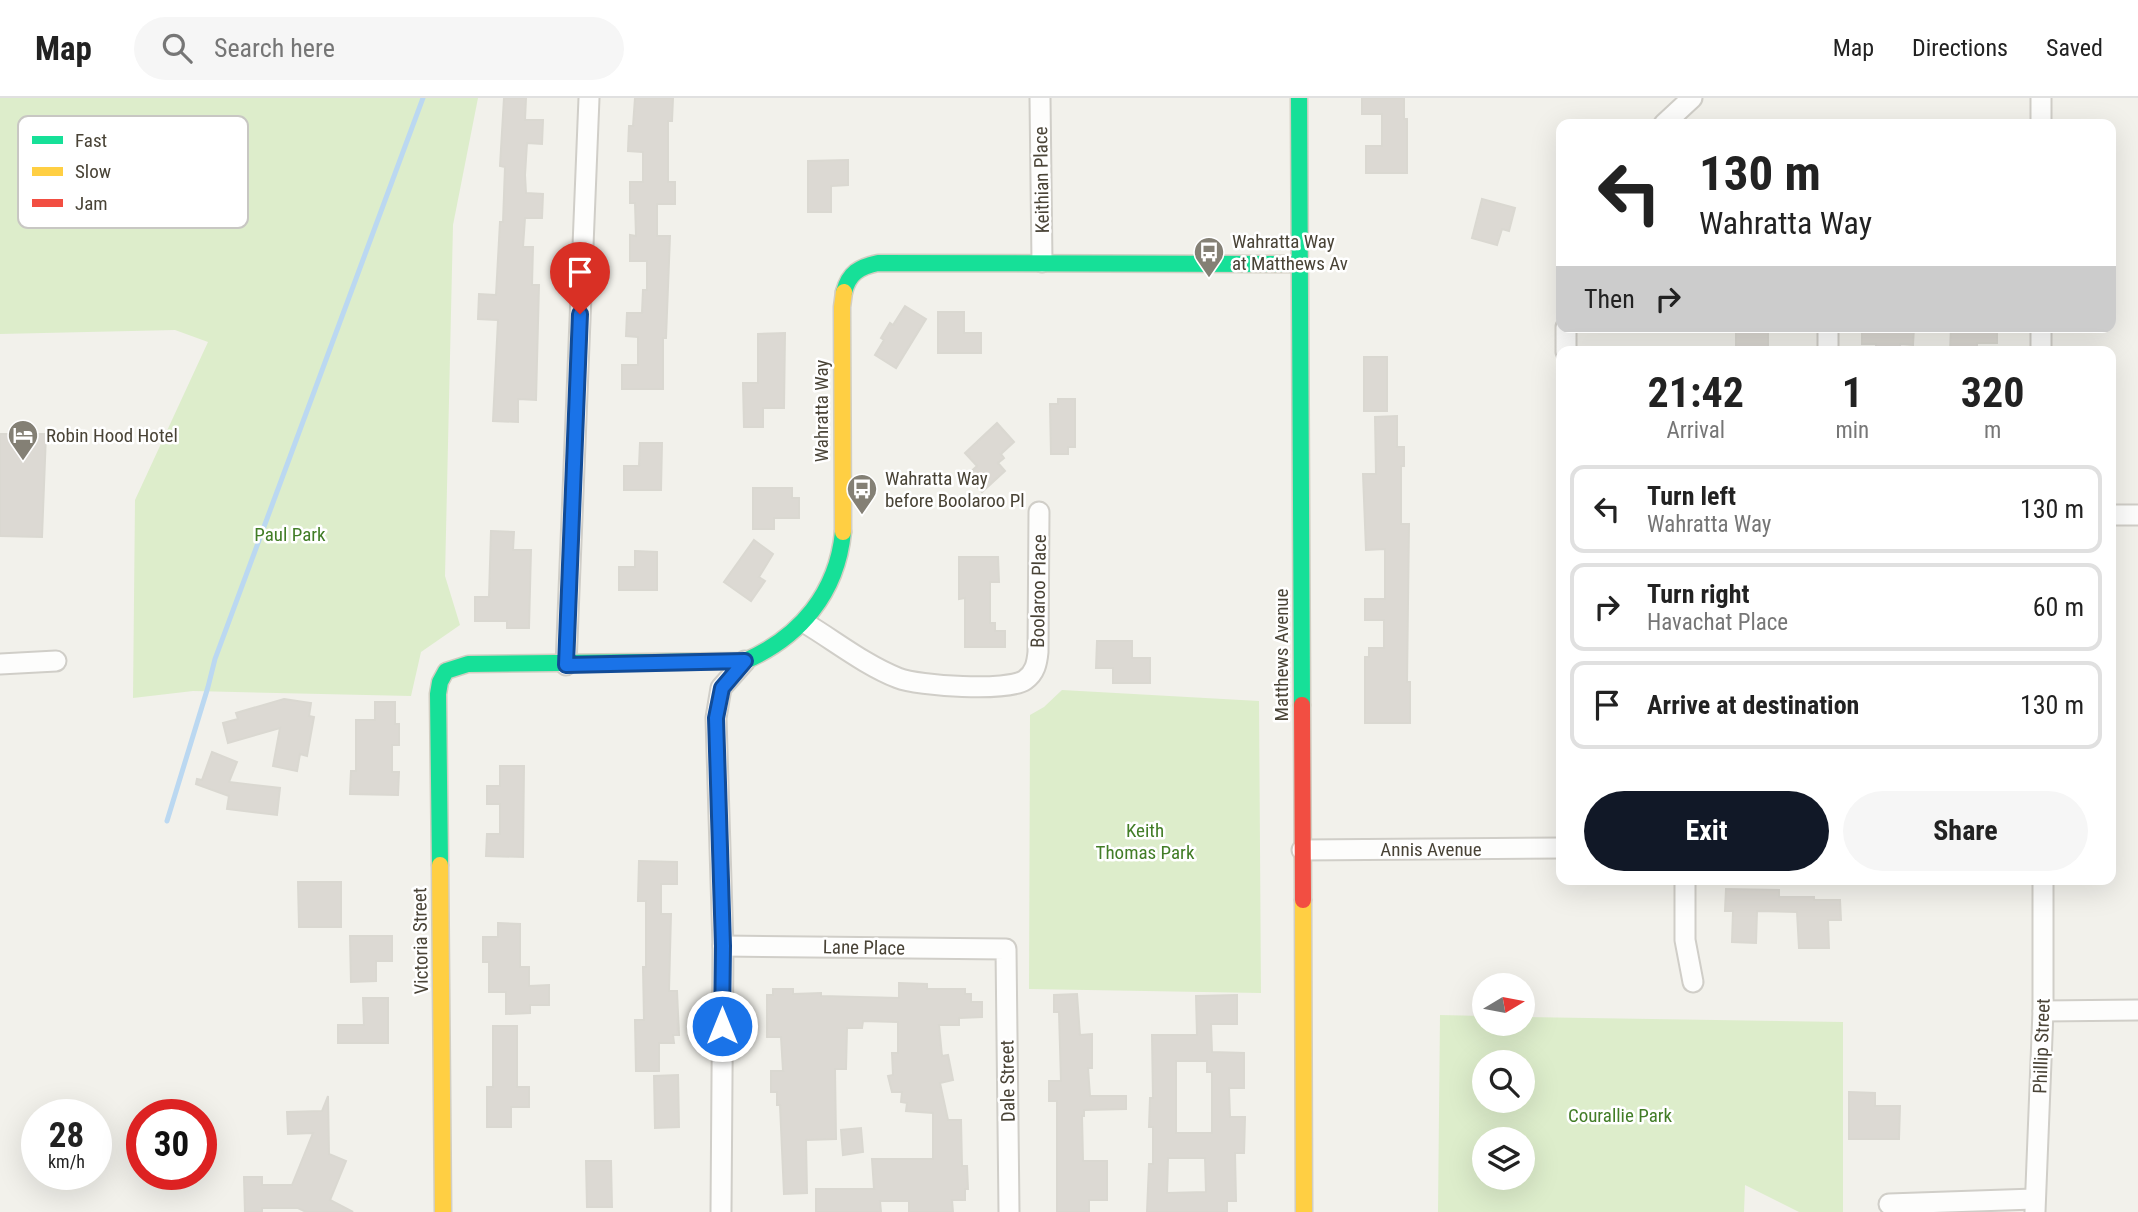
<!DOCTYPE html>
<style>
:root{--surface:#fff;--page:#f6f6f6;--text:#222;--muted:#767676;--line:#e0e0e0;--accent:#111827}
body{margin:0;font-family:"Roboto Condensed",sans-serif;background:var(--page);color:var(--text);height:100vh;display:flex;flex-direction:column;font-size:26px;white-space:nowrap}
*{box-sizing:border-box;margin:0}
p{font-size:23px;color:var(--muted)}
.icon{flex:none;width:38px;height:38px;fill:none;stroke:currentColor;stroke-width:2;stroke-linecap:round;stroke-linejoin:round}
.map{position:relative;flex:1;overflow:hidden}
.details{position:absolute;left:1556px;top:248px;width:560px;height:539px;display:flex;flex-direction:column;background:var(--surface);border-radius:14px;box-shadow:0 7px 28px #0002}
.details>*{flex:none}
.top-card{position:absolute;left:1556px;top:21px;width:560px;height:214px;border-radius:14px;box-shadow:0 7px 28px #0002;background:#fff;color:var(--text);overflow:hidden}
.needle{width:46px;rotate:80deg}
.buttons{position:absolute;left:1472px;top:875px;display:grid;gap:14px}
.buttons a{display:grid;place-items:center;width:63px;height:63px;border-radius:50%;background:var(--surface);box-shadow:0 7px 28px #0002;font-size:35px}
.speed{position:absolute;left:21px;top:1001px;display:flex;gap:14px;font-size:35px;font-weight:700;text-align:center}
.speed>*{display:grid;place-content:center;width:91px;height:91px;border-radius:50%;background:var(--surface);box-shadow:0 7px 28px #0002;line-height:1}
.speed small{font-size:18px;font-weight:400}
.speed .limit{border:10px solid #d22;background:#fff;color:#111}
.pin{position:absolute;display:grid;place-items:center;width:60px;height:60px;color:#fff;margin:-72px -30px;border-radius:50% 50% 50% 0;rotate:-45deg;box-shadow:0 0 7px #0007}
.pin .icon{rotate:45deg}
.me{position:absolute;width:77px;margin:-38px;rotate:0deg;stroke-linejoin:round;filter:drop-shadow(0 0 5px #0008)}
.turn{display:flex;align-items:center;gap:24px;height:147px;padding:0 28px;font-size:32px}
.turn .icon{width:91px;height:91px;stroke-width:2.5}
.turn b{display:block;font-size:49px;line-height:60px}
.then{display:flex;align-items:center;height:66px;padding:0 28px;background:#0003;gap:14px;font-size:26px}
.eta{display:flex;justify-content:space-evenly;align-items:center;height:119px;text-align:center}
.eta b{font-size:42px;font-weight:700;line-height:49px}
.primary-button{display:flex;gap:14px;margin-top:auto;padding:14px 28px}
.primary-button a{flex:1;height:80px;border-radius:42px;background:var(--accent);color:#fff;font-size:28px;font-weight:700;line-height:80px;text-align:center}
.primary-button a+a{background:var(--page);color:var(--text)}
ul{padding:0;list-style:none}
li{display:flex;align-items:center;gap:21px;height:88px;margin:0 14px 10px;padding:0 14px;border:4px solid var(--line);border-radius:14px}
li div{flex:1}
li b{display:block;font-size:26px}
li em{font-style:normal}
header{display:flex;align-items:center;gap:42px;box-sizing:border-box;height:98px;padding:0 35px;background:var(--surface);border-bottom:2px solid var(--line)}
header strong{font-size:33px}
nav{display:flex;gap:38px;margin-inline-start:auto;font-size:24px}
.search{width:490px;height:63px;background:var(--page);display:flex;align-items:center;gap:18px;box-sizing:border-box;padding:0 24px;border-radius:38px;color:var(--muted);font-size:26px}
.map>svg:first-child{display:block}
.green{fill:#ddedcb;fill-rule:evenodd}
.lines{fill:none;stroke-linecap:round;stroke-linejoin:round}
.stream{stroke:#bbd8f1;stroke-width:5}
.building{fill:#dcd9d3;stroke:#dad8d1;stroke-width:2;fill-rule:evenodd}
.street-casing{stroke:#d0cec8;stroke-width:23}
.fast-casing{stroke:#d2cec2;stroke-width:19}
.slow-casing{stroke:#d2cec2;stroke-width:19}
.jam-casing{stroke:#d2cec2;stroke-width:19}
.street{stroke:#fdfdfc;stroke-width:19}
.fast{stroke:#16e098;stroke-width:16}
.slow{stroke:#ffcf43;stroke-width:16}
.jam{stroke:#f24e42;stroke-width:16}
.route-casing{stroke:#114b97;stroke-width:18}
.route{stroke:#1a73e8;stroke-width:12}
.labels{text-anchor:middle;stroke-width:5;stroke-linejoin:round;paint-order:stroke}
.street-label{font-size:19px;fill:#494336;stroke:#fff}
.poi-label{font-size:19px;fill:#494336;stroke:#fff;text-anchor:start}
.park-label{font-size:19px;fill:#427d27;stroke:#fff}
.key{fill:#fff;stroke:#c8c7c3;stroke-width:2}
.key-label{font-size:19px;fill:#494336}
</style>
<header>
<strong>Map</strong>
<div class="search"><svg class="icon" aria-label="search" viewBox="0 0 24 24"><circle cx="10" cy="10" r="6"/><path d="M15 15l6 6"/></svg>Search here</div>
<nav><a>Map</a><a>Directions</a><a>Saved</a></nav>
</header>
<div class="map">
<svg width="2138" height="1114" viewBox="0 0 2138 1114">
<rect width="100%" height="100%" fill="#f2f1eb"/>
<!-- green -->
<g class="green">
<polygon points="0,0 478,0 453,127 445,478 460,527 421,554 411,598 193,593 133,600 135,402 208,244 175,232 0,236"/>
<polygon points="1062,592 1259,603 1261,895 1029,891 1030,617 1044,609"/>
<path d="M 1440,917 L 1484,918 L 1484,926 L 1522,926 L 1523,919 L 1843,924 L 1843,1114 L 1799,1114 L 1745,1087 L 1744,1114 L 1438,1114 ZM 1484,964 L 1522,964 L 1522,1003 L 1484,1003 ZM 1484,1041 L 1522,1041 L 1522,1080 L 1484,1080 Z"/>
</g>
<g class="lines">
<!-- stream -->
<polyline class="stream" points="167,723 208,589 215,561 423,0"/>
</g>
<!-- building -->
<g class="building">
<polygon points="504,0 526,0 525,22 543,22 542,46 527,45 525,77 526,95 543,96 542,120 525,120 523,149 533,149 532,187 539,187 536,302 518,301 518,324 493,323 498,222 478,221 479,196 496,197 500,124 503,124 505,69 500,68"/>
<polygon points="635,0 673,0 672,23 668,23 668,84 675,84 675,106 657,106 657,138 670,138 666,240 663,240 663,291 622,291 622,267 638,267 638,239 626,238 627,215 642,215 643,192 647,192 647,163 630,163 630,137 636,138 635,105 630,105 630,84 643,84 643,54 628,53 629,28 633,28"/>
<polygon points="1362,0 1404,0 1404,21 1407,21 1407,75 1366,75 1366,48 1382,48 1382,16 1362,16"/>
<polygon points="848,62 848,87 831,88 831,114 808,114 808,63"/>
<polygon points="1482,101 1515,110 1509,133 1502,131 1497,147 1472,140"/>
<polygon points="905,208 926,221 896,270 875,257 884,242 881,240 890,225 893,227"/>
<polygon points="938,214 964,214 964,235 981,235 981,255 938,255"/>
<rect x="1736" y="229" width="32" height="25"/>
<polygon points="1862,229 1914,229 1913,247 1900,246 1900,254 1876,254 1876,246 1862,246"/>
<polygon points="1951,229 1997,229 1997,245 1977,245 1977,254 1950,254"/>
<polygon points="785,235 784,310 763,310 763,329 744,329 743,285 758,285 758,236"/>
<rect x="1364" y="259" width="23" height="54"/>
<polygon points="1058,301 1075,301 1075,349 1068,349 1068,356 1051,356 1050,306 1058,306"/>
<polygon points="1397,318 1397,349 1404,349 1404,368 1401,368 1401,426 1409,426 1407,584 1410,584 1410,625 1365,625 1365,559 1369,559 1369,550 1384,550 1384,522 1365,522 1365,501 1385,501 1385,451 1366,452 1363,376 1376,376 1375,319"/>
<polygon points="997,325 1014,344 1001,356 1004,360 998,365 1005,373 982,394 967,377 977,368 965,355"/>
<polygon points="0,336 46,336 42,439 0,438"/>
<polygon points="640,345 662,345 661,392 624,392 624,368 639,368"/>
<polygon points="753,390 792,390 792,400 799,400 799,420 774,420 774,431 753,431"/>
<polygon points="491,433 514,434 513,452 531,452 529,530 507,530 507,523 475,523 475,499 489,499"/>
<polygon points="754,442 773,456 759,479 765,483 751,503 724,484"/>
<polygon points="635,453 657,454 657,492 619,492 619,469 635,469"/>
<polygon points="959,459 998,459 999,484 990,484 990,525 995,525 995,533 1005,533 1005,549 965,549 965,500 959,501"/>
<polygon points="1097,543 1132,543 1132,560 1150,560 1150,585 1113,585 1113,570 1096,570"/>
<polygon points="284,601 311,605 309,618 314,619 307,658 300,656 297,673 273,668 280,630 228,645 223,625 238,621 236,615"/>
<polygon points="375,604 395,604 395,626 399,626 399,647 392,647 392,674 399,674 398,697 350,696 351,673 356,673 356,622 375,622"/>
<polygon points="212,654 237,664 229,684 280,690 277,717 227,711 229,698 196,686 197,681 202,682"/>
<polygon points="500,668 524,668 523,759 486,758 487,736 500,736 500,706 487,706 487,688 500,688"/>
<polygon points="639,763 677,764 677,786 661,786 661,816 671,816 669,893 677,893 679,937 673,937 674,945 659,945 659,973 636,973 635,922 644,922 643,869 646,869 646,803 638,803"/>
<polygon points="298,784 341,784 341,829 299,829"/>
<polygon points="1726,791 1779,792 1779,799 1814,799 1814,802 1840,802 1841,822 1828,822 1829,850 1799,850 1797,814 1757,813 1756,845 1732,844 1733,813 1725,813"/>
<polygon points="498,825 520,826 520,869 529,869 529,888 549,887 549,907 530,907 530,915 506,916 506,894 489,894 489,864 483,864 483,839 498,839"/>
<polygon points="350,838 392,838 392,863 376,863 376,883 351,884"/>
<polygon points="899,885 927,886 927,891 965,891 965,896 971,896 971,904 982,904 982,919 959,920 959,927 939,927 942,958 948,957 953,982 940,985 948,1022 961,1022 962,1068 967,1068 968,1091 965,1091 965,1102 952,1102 953,1114 909,1114 909,1103 880,1103 881,1114 816,1114 816,1091 874,1091 872,1061 933,1061 933,1015 906,1013 907,1005 901,1004 902,994 892,994 888,978 893,977 892,955 898,955 898,924 863,923 862,930 847,930 846,971 835,971 836,1041 806,1042 807,1095 784,1096 780,1007 777,1007 777,994 771,994 771,973 783,973 781,939 767,939 767,897 773,897 773,891 793,891 793,896 821,895 821,898 899,900"/>
<polygon points="1077,896 1080,937 1092,936 1092,970 1088,970 1090,998 1126,998 1126,1011 1084,1012 1084,1018 1082,1018 1083,1063 1107,1063 1107,1102 1089,1102 1089,1114 1057,1114 1057,1003 1049,1003 1049,983 1061,983 1059,914 1054,914 1054,897"/>
<path d="M 1237,897 L 1237,926 L 1211,926 L 1212,954 L 1244,955 L 1244,990 L 1229,990 L 1230,1019 L 1245,1019 L 1244,1055 L 1235,1055 L 1236,1103 L 1227,1103 L 1227,1114 L 1147,1114 L 1149,1066 L 1153,1066 L 1153,1029 L 1149,1029 L 1150,1000 L 1153,1000 L 1152,937 L 1197,937 L 1196,898 ZM 1176,963 L 1207,963 L 1207,974 L 1212,974 L 1212,1035 L 1176,1035 ZM 1168,1060 L 1205,1060 L 1206,1094 L 1167,1095 Z"/>
<polygon points="363,900 388,900 388,945 338,945 338,927 364,927"/>
<polygon points="493,928 517,928 517,989 529,989 529,1009 511,1009 511,1029 487,1029 487,989 493,989"/>
<polygon points="678,977 679,1029 655,1030 654,978"/>
<polygon points="1849,994 1875,995 1875,1008 1900,1008 1899,1041 1849,1041"/>
<polygon points="328,998 329,1056 346,1063 330,1102 353,1114 306,1114 298,1110 262,1110 262,1114 245,1114 244,1079 262,1079 262,1087 292,1087 313,1035 288,1036 287,1014 322,1013"/>
<polygon points="861,1030 863,1054 843,1057 841,1032"/>
<polygon points="586,1063 611,1063 612,1109 587,1109"/>
</g>
<g class="lines">
<!-- street casing -->
<g class="street-casing">
<g id="street">
<polyline points="1040,0 1042,164"/>
<polyline points="1664,26 1692,0"/>
<polyline points="2041,26 2041,0"/>
<polyline points="1566,229 1566,254"/>
<polyline points="1828,229 1828,254"/>
<polyline points="2041,254 2041,229"/>
<polyline points="2110,417 2138,417"/>
<path d="M 805,525 C 835,543 865,567 898,580 C 918,588 1008,594 1025,582 C 1035,575 1037,565 1038,554 L 1039,414"/>
<polyline points="0,566 56,563"/>
<polyline points="566,567 589,0"/>
<polyline points="1302,752 1561,750"/>
<polyline points="1685,782 1685,842 1693,884"/>
<polyline points="723,848 1006,851 1009,1114"/>
<polyline points="2043,913 2138,912"/>
<polyline points="1889,1106 2035,1101"/>
<polyline points="721,1114 723,848 716,620 721,590 745,563"/>
<polyline points="2035,1114 2043,913 2043,782"/>
</g>
</g>
<!-- fast casing -->
<g class="fast-casing">
<g id="fast">
<polyline points="1299,0 1302,607"/>
<path d="M 844,194 C 849,175 859,169 878,165 L 1301,166"/>
<path d="M 440,767 L 438,596 L 440,584 L 446,573 L 468,566 L 745,563 C 800,539 837,495 843,434"/>
</g>
</g>
<!-- slow casing -->
<g class="slow-casing">
<g id="slow">
<polyline points="843,434 842,209 844,194"/>
<polyline points="440,767 443,1114"/>
<polyline points="1303,802 1304,1114"/>
</g>
</g>
<!-- jam casing -->
<g class="jam-casing">
<polyline id="jam" points="1302,607 1303,802"/>
</g>
<!-- street -->
<use href="#street" class="street"/>
<!-- fast -->
<use href="#fast" class="fast"/>
<!-- slow -->
<use href="#slow" class="slow"/>
<!-- jam -->
<use href="#jam" class="jam"/>
</g>
<g class="lines">
<!-- route casing -->
<g class="route-casing">
<polyline id="route" points="580,216 566,567 745,563 722,590 716,620 723,848 722,928"/>
</g>
<!-- route -->
<use href="#route" class="route"/>
</g>
<!-- icons -->
<defs>
<g id="bus-pin" transform="scale(1.575)"><path d="M0 17L-7.5 6A9.5 9.5 0 1 1 7.5 6Z" fill="#848075" stroke="#fff"/><path d="M-5-6H5V4H4V6H2V4H-2V6H-4V4H-5ZM-3.5-4V0h7V-4ZM-3.5 1.2v1.5H-2V1.2ZM2 1.2v1.5H3.5V1.2Z" fill="#fff"/></g>
<g id="hotel-pin" transform="scale(1.575)"><path d="M0 17L-7.5 6A9.5 9.5 0 1 1 7.5 6Z" fill="#848075" stroke="#fff"/><path d="M-6-4.5h1.5V1H6V5H4.5V3h-9V5H-6ZM-4 0a1.8 1.8 0 1 1 3.6 0ZM.5 0V-2.5h3Q6-2.5 6 0Z" fill="#fff"/></g>
</defs>
<g fill-rule="evenodd">
<use href="#bus-pin" x="1209" y="154"/>
<use href="#hotel-pin" x="23" y="337"/>
<use href="#bus-pin" x="862" y="391"/>
</g>
<g class="labels">
<!-- street labels -->
<g class="street-label">
<text transform="translate(1041 82) rotate(-91)" y="7">Keithian Place</text>
<text transform="translate(821 313) rotate(-90)" y="7">Wahratta Way</text>
<text transform="translate(1038 493) rotate(-89)" y="7">Boolaroo Place</text>
<text transform="translate(1281 557) rotate(-90)" y="7">Matthews Avenue</text>
<text x="1431" y="758">Annis Avenue</text>
<text transform="translate(420 843) rotate(-91)" y="7">Victoria Street</text>
<text transform="translate(864 849) rotate(1)" y="7">Lane Place</text>
<text transform="translate(2041 948) rotate(-88)" y="7">Phillip Street</text>
<text transform="translate(1007 983) rotate(-91)" y="7">Dale Street</text>
</g>
<!-- poi labels -->
<g class="poi-label">
<text x="1232" y="150">Wahratta Way<tspan x="1232" dy="22">at Matthews Av</tspan></text>
<text x="46" y="344">Robin Hood Hotel</text>
<text x="885" y="387">Wahratta Way<tspan x="885" dy="22">before Boolaroo Pl</tspan></text>
</g>
<!-- park labels -->
<g class="park-label">
<text x="290" y="443">Paul Park</text>
<text x="1145" y="739">Keith<tspan x="1145" dy="22">Thomas Park</tspan></text>
<text x="1620" y="1024">Courallie Park</text>
</g>
</g>
<!-- legend -->
<rect x="18" y="18" width="230" height="112" rx="10" class="key"/>
<rect x="32" y="38" width="31" height="8" fill="#16e098"/>
<rect x="32" y="69" width="31" height="9" fill="#ffcf43"/>
<rect x="32" y="101" width="31" height="8" fill="#f24e42"/>
<g class="key-label">
<text x="75" y="49">Fast</text>
<text x="75" y="80">Slow</text>
<text x="75" y="112">Jam</text>
</g>
</svg>
<div class="buttons">
<a><svg class="needle" viewBox="-14 -14 28 28"><path d="M0-13l5 13h-10z" fill="#e53935"/><path d="M0 13l5-13h-10z" fill="#767676"/></svg></a>
<a><svg class="icon" aria-label="search" viewBox="0 0 24 24"><circle cx="10" cy="10" r="6"/><path d="M15 15l6 6"/></svg></a>
<a><svg class="icon" aria-label="layers" viewBox="0 0 24 24"><path d="M12 4l9 5-9 5-9-5zM3 14l9 5 9-5"/></svg></a>
</div>
<div class="speed"><div>28<small>km/h</small></div><div class="limit">30</div></div>
<div class="pin" style="left:580px;top:216px;background:#d93025"><svg class="icon" aria-label="arrive" viewBox="0 0 24 24"><path d="M6 21V4h12l-3 4 3 4H6"/></svg></div>
<svg class="me" style="left:722px;top:928px" viewBox="-20 -20 40 40"><circle r="17" fill="#1a73e8" stroke="#fff" stroke-width="3"/><path d="M0-11L8 9 0 5-8 9z" fill="#fff"/></svg>
<div class="top-card">
<div class="turn"><svg class="icon" aria-label="left" viewBox="0 0 24 24"><path d="M17 20v-9H6M10 6l-5 5 5 5"/></svg><div><b>130 m</b>Wahratta Way</div></div>
<div class="then">Then<svg class="icon" aria-label="right" viewBox="0 0 24 24"><path d="M7 20v-9h11M14 6l5 5-5 5"/></svg></div>
</div>
<section class="details">
<div class="eta">
<div><b>21:42</b><p>Arrival</p></div>
<div><b>1</b><p>min</p></div>
<div><b>320</b><p>m</p></div>
</div>
<ul>
<li><svg class="icon" aria-label="left" viewBox="0 0 24 24"><path d="M17 20v-9H6M10 6l-5 5 5 5"/></svg><div><b>Turn left</b><p>Wahratta Way</p></div><em>130 m</em></li>
<li><svg class="icon" aria-label="right" viewBox="0 0 24 24"><path d="M7 20v-9h11M14 6l5 5-5 5"/></svg><div><b>Turn right</b><p>Havachat Place</p></div><em>60 m</em></li>
<li><svg class="icon" aria-label="arrive" viewBox="0 0 24 24"><path d="M6 21V4h12l-3 4 3 4H6"/></svg><div><b>Arrive at destination</b></div><em>130 m</em></li>
</ul>
<div class="primary-button"><a>Exit</a><a>Share</a></div>
</section>
</div>
